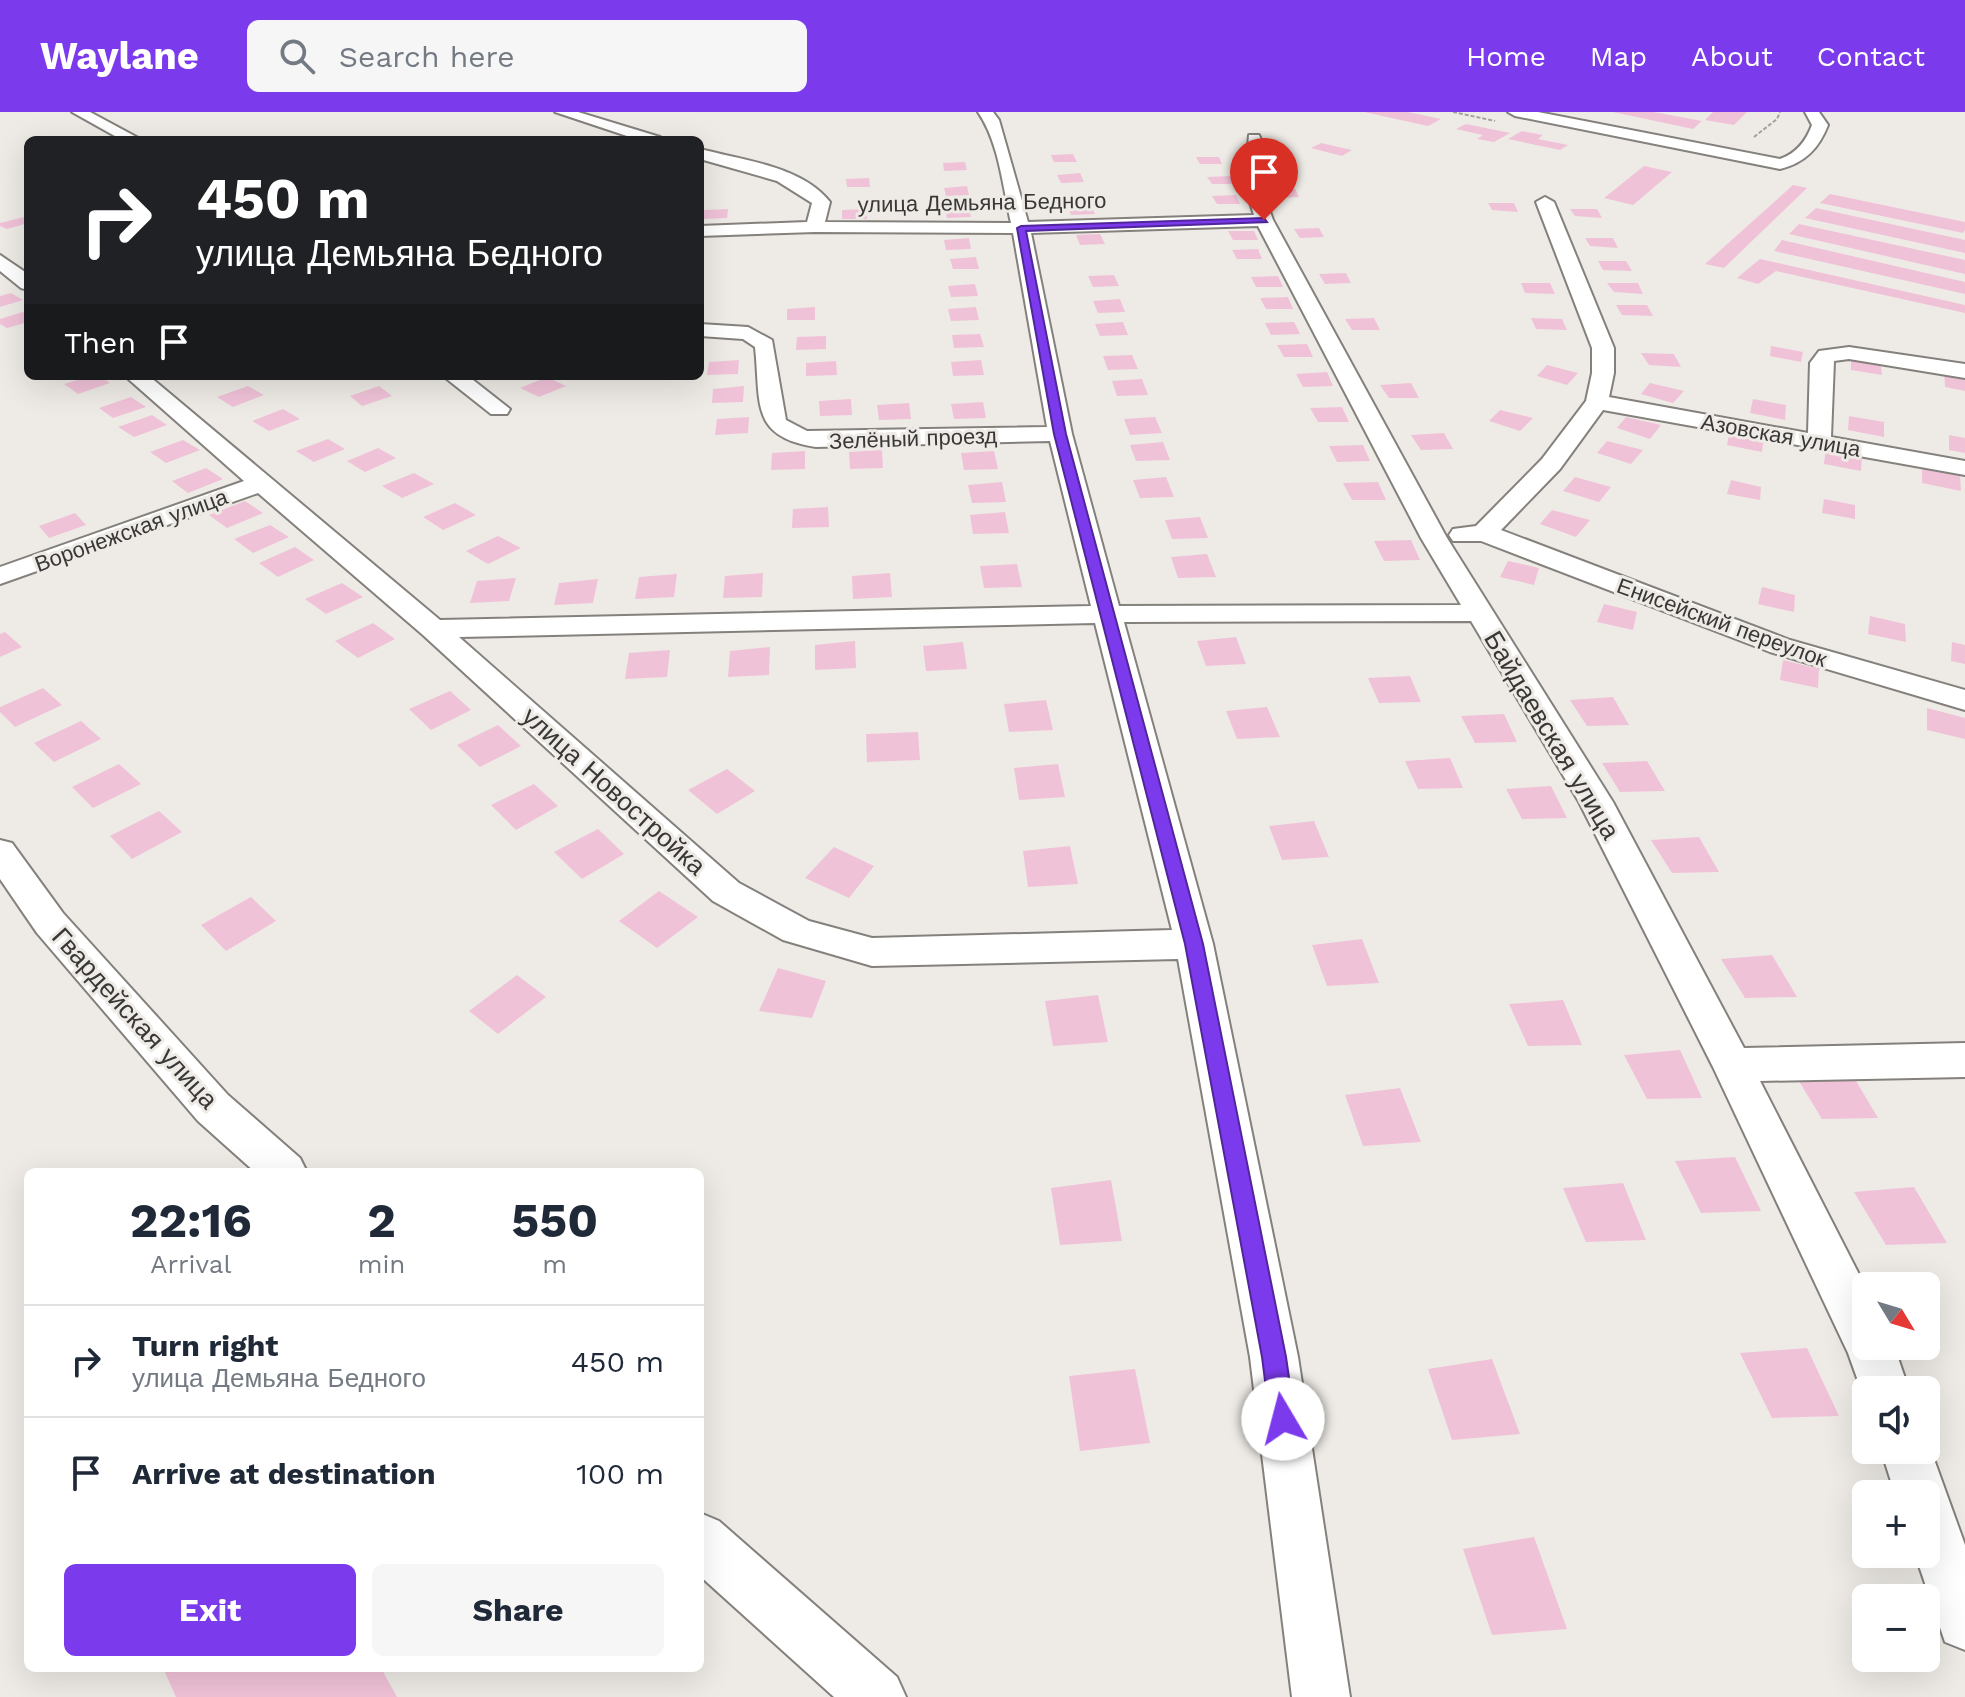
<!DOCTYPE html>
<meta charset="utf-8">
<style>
:root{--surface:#fff;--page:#f6f6f7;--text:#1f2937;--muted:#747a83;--line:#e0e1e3;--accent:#7c3aed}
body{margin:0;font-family:"Work Sans",sans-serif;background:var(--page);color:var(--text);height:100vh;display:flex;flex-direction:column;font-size:30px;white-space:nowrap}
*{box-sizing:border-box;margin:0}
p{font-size:26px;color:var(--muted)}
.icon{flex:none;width:44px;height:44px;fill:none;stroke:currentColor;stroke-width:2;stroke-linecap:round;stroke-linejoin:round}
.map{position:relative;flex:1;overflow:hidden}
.side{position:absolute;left:24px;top:1056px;width:680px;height:504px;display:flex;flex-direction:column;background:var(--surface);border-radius:12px;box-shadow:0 8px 32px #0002}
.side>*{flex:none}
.top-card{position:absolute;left:24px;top:24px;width:680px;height:244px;border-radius:12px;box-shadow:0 8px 32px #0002;background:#202124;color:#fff;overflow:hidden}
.needle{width:52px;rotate:128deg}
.controls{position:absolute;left:1852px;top:1160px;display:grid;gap:16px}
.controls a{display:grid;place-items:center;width:88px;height:88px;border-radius:12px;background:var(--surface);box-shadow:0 8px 32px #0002;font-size:40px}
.pin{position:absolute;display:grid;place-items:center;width:68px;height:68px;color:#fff;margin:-82px -34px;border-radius:50% 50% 50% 0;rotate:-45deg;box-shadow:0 0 8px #0007}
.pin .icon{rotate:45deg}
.me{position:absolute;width:88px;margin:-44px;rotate:352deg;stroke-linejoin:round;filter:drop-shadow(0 0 6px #0008)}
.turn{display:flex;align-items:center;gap:28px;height:168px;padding:0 40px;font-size:36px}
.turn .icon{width:104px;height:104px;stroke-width:2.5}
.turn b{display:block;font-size:56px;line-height:68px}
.then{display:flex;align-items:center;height:76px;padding:0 40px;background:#0003;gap:16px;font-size:30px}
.eta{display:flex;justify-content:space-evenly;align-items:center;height:136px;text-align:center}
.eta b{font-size:48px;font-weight:700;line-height:56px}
.cta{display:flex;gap:16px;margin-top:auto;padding:16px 40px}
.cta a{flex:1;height:92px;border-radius:12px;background:var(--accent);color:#fff;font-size:32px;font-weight:700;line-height:92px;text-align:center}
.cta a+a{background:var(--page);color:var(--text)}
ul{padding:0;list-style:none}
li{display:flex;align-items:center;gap:24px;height:112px;padding:0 40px;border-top:2px solid var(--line)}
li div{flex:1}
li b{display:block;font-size:30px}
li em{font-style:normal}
header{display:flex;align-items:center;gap:48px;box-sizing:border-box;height:112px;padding:0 40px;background:var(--accent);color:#fff}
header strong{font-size:38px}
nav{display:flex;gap:44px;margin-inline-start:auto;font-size:28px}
.search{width:560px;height:72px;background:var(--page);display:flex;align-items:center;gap:20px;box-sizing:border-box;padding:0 28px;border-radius:12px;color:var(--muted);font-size:30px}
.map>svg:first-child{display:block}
.building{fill:#f0c2d8}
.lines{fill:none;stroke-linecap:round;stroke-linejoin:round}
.minor-casing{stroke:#84817c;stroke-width:4}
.path{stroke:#a3a19d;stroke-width:2;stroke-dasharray:4 2;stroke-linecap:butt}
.minor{fill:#fff;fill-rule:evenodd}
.route{fill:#7c3aed;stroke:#51269a;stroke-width:2}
.labels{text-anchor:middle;stroke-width:6;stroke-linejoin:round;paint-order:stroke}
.far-street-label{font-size:22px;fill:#393836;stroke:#eeebe6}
.street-label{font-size:26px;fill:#393836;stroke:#eeebe6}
</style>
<header>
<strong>Waylane</strong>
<div class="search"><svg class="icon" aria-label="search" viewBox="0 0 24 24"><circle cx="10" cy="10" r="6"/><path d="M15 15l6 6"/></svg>Search here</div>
<nav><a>Home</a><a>Map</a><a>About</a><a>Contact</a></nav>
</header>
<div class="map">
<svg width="1965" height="1585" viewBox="0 0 1965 1585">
<rect width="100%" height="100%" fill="#eeebe6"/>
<!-- building -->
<g class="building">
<polygon points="1364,0 1408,0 1441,7 1428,14"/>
<polygon points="1613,0 1654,0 1702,9 1693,17"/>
<polygon points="1713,0 1747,0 1734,13 1705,8"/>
<polygon points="1466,12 1510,21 1494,30 1477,27 1483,23 1456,17"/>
<polygon points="1522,19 1543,23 1538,27 1568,33 1560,38 1508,27"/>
<polygon points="1321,31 1352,38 1342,44 1311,36"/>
<polygon points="1073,42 1077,50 1054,50 1051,43"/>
<polygon points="1196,45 1219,45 1222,52 1200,52"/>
<polygon points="965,50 967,58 944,59 943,51"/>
<polygon points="1258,53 1281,53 1285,60 1262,61"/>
<polygon points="1644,54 1672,60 1633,93 1604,86"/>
<polygon points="1080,61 1084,70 1061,71 1057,63"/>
<polygon points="1231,64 1234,72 1212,72 1207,65"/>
<polygon points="869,66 870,75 847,75 846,67"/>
<polygon points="1793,73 1807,76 1724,156 1705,152"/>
<polygon points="967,74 969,83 946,84 944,76"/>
<polygon points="1295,77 1299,85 1276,86 1271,78"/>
<polygon points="1830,82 1965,110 1965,118 1963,121 1820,91"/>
<polygon points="1236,83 1240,92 1217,92 1212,84"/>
<polygon points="1488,91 1514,91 1518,100 1492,98"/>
<polygon points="1090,92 1095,102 1071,103 1067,94"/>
<polygon points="969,96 971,105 947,106 945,97"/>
<polygon points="1816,96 1965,128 1965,141 1805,106"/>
<polygon points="728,97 727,106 702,107 704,98"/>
<polygon points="866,97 867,107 842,107 842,98"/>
<polygon points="1570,97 1597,97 1602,106 1575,104"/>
<polygon points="28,104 28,111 7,117 0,114 0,111"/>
<polygon points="1799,112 1965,148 1965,162 1789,122"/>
<polygon points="1319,116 1324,125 1300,126 1294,117"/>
<polygon points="1228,119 1254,119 1258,128 1233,128"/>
<polygon points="1100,122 1105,132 1080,133 1076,123"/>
<polygon points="969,126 971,137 946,138 944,128"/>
<polygon points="1585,126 1613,126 1618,136 1590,134"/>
<polygon points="1782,128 1965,170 1965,182 1774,139"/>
<polygon points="1258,137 1262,147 1237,147 1232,138"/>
<polygon points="976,145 979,157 953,157 950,147"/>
<polygon points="1760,147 1965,193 1965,201 1776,159 1758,172 1737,166"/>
<polygon points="1598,149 1626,149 1632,159 1603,158"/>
<polygon points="1346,161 1351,171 1325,172 1319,162"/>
<polygon points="1114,163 1119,174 1093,175 1088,164"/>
<polygon points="1278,164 1283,175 1256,175 1251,165"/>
<polygon points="1521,171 1550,171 1555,182 1525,181"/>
<polygon points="1607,171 1638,171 1643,182 1614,180"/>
<polygon points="975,172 978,184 951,185 948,174"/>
<polygon points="11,181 23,188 0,195 0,184"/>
<polygon points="1288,185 1293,197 1266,197 1260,186"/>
<polygon points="1120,187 1125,200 1098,201 1093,189"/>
<polygon points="1616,193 1647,193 1653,204 1622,203"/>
<polygon points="815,195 815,208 787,208 787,197"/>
<polygon points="976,195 979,208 951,209 948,197"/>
<polygon points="26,199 28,210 7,216 0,212 0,207"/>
<polygon points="1374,206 1380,218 1352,218 1345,207"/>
<polygon points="1531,206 1562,207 1567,218 1536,217"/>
<polygon points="1123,210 1128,223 1100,224 1095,212"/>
<polygon points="1294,210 1300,222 1271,223 1265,211"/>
<polygon points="980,222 984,235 954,236 952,223"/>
<polygon points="826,224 826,237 796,238 797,225"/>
<polygon points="1307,232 1313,245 1284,245 1277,233"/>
<polygon points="1771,234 1803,240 1801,250 1770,244"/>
<polygon points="1641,241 1674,242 1681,255 1649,253"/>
<polygon points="1851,242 1880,248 1882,263 1851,258"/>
<polygon points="1132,243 1138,257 1108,258 1103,244"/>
<polygon points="739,248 738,262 707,263 709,250"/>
<polygon points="981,248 984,263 953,264 951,250"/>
<polygon points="836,249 837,263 806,264 806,251"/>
<polygon points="1547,253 1578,261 1567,273 1537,264"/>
<polygon points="1944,259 1965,263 1965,279 1945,275"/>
<polygon points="1327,260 1333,274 1303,275 1296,262"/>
<polygon points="90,264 100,264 110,271 78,282 64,272"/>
<polygon points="547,265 566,274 539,285 520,276"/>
<polygon points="1142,267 1148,283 1117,284 1112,269"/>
<polygon points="1411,271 1419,286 1389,286 1380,273"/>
<polygon points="1650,271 1684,279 1673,291 1641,282"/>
<polygon points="248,274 264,283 233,295 217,285"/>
<polygon points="379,274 392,284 362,294 350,284"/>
<polygon points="744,274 743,290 712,291 713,277"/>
<polygon points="131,285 146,295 113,306 99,296"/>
<polygon points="851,287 852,303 820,304 819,289"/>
<polygon points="1753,287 1786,293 1785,308 1750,301"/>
<polygon points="983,290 986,306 954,307 951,292"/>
<polygon points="909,291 911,307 879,308 877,293"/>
<polygon points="1342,295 1349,310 1318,310 1310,296"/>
<polygon points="283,297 300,307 269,319 252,309"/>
<polygon points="1500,298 1533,306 1520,319 1489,309"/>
<polygon points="152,303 167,313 134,325 118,315"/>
<polygon points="1849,304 1884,310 1884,325 1848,318"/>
<polygon points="749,305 748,321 715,323 717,307"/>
<polygon points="1155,305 1162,321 1130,323 1124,307"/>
<polygon points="1626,305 1661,313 1650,327 1617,316"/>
<polygon points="1730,318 1764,324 1762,340 1727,333"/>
<polygon points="1444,321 1453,337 1421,338 1411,323"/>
<polygon points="1949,323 1965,326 1965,341 1949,338"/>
<polygon points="328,327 345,337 314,350 296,339"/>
<polygon points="183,328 200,338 166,351 150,340"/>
<polygon points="1607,329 1643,338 1631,352 1597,341"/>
<polygon points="1163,330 1170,348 1136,349 1130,333"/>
<polygon points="1363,333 1370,349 1337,350 1329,334"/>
<polygon points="378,336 396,346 365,360 347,349"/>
<polygon points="1826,336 1862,342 1861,359 1824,352"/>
<polygon points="882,338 883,356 850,357 849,340"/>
<polygon points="805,339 805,357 771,358 772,341"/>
<polygon points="994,339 998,357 964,358 961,341"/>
<polygon points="1922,355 1960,362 1961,379 1922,371"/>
<polygon points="206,356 223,367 188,381 172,369"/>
<polygon points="414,361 434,372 402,386 382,374"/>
<polygon points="1166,365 1174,385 1140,386 1133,368"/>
<polygon points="1575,365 1611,375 1599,390 1563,379"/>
<polygon points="1731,368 1761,375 1760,388 1727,382"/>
<polygon points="1002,370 1006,390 972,391 968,373"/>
<polygon points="1378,370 1386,388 1352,388 1343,371"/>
<polygon points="1824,387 1855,393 1855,407 1822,401"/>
<polygon points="245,389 263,401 227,416 209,403"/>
<polygon points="455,391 476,403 443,418 423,405"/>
<polygon points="828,395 829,415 792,416 793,397"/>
<polygon points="1552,398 1590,408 1576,425 1540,412"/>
<polygon points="1005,400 1009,421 973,422 970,403"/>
<polygon points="75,401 86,413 49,426 39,414"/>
<polygon points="1200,405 1208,426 1172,427 1165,408"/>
<polygon points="270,413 289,425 253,441 234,427"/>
<polygon points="498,424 521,436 488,452 466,439"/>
<polygon points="1411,428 1420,448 1384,449 1374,429"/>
<polygon points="295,435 314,448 278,465 259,451"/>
<polygon points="1207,442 1216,465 1178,466 1171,445"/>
<polygon points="1508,449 1539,456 1534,473 1500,465"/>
<polygon points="1017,452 1022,475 984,476 980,454"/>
<polygon points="763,461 762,485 723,486 725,464"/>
<polygon points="890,461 892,485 853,487 852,464"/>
<polygon points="677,462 674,485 635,487 639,465"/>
<polygon points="516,466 509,489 470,491 477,469"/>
<polygon points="598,467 593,491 554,493 559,471"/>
<polygon points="342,471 363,485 326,502 305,487"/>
<polygon points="1762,475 1795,483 1794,500 1758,492"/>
<polygon points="1604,492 1637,500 1633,518 1597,510"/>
<polygon points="1870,504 1905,512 1906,530 1868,522"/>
<polygon points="373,511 395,527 358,546 335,529"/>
<polygon points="5,520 22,535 0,545 0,522"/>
<polygon points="1236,525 1246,552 1206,554 1197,529"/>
<polygon points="855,529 856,556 815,558 815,533"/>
<polygon points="963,530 967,557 926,559 923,534"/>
<polygon points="1952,530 1965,533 1965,552 1951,549"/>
<polygon points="770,535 769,563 728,565 730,539"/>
<polygon points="670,538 667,565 625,567 629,541"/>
<polygon points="1783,548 1819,557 1818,576 1780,568"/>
<polygon points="1410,564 1421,590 1379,591 1368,566"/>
<polygon points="43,576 62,593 15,615 0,600 0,595"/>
<polygon points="450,579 471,598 431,618 409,597"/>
<polygon points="1613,585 1629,613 1587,614 1570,588"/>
<polygon points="1046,588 1053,618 1009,620 1004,592"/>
<polygon points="1267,595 1280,625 1237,627 1226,599"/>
<polygon points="1927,596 1965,606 1965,627 1927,618"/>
<polygon points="1504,602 1517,630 1475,631 1461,604"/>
<polygon points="81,609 101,627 54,650 34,631"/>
<polygon points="498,613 521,634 480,655 457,633"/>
<polygon points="918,620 920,648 867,650 866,622"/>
<polygon points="1450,646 1463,676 1418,677 1405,649"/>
<polygon points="1647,649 1665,679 1620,680 1602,651"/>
<polygon points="119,652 141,672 93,696 72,675"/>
<polygon points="1058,652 1065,685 1019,688 1014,656"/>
<polygon points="727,657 755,679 717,702 688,678"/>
<polygon points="534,672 558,694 516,718 491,693"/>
<polygon points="1551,674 1567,706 1522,707 1506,677"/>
<polygon points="159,699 182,720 132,747 110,724"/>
<polygon points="1314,709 1329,745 1282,748 1269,714"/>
<polygon points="598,717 624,742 582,767 554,740"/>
<polygon points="1699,725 1719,760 1672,761 1651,728"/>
<polygon points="1070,734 1078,772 1028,775 1023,739"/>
<polygon points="834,735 874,754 849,786 805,766"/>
<polygon points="659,779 698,805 657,836 619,809"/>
<polygon points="251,785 276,809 226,839 201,813"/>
<polygon points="1362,827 1379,871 1327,874 1312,833"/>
<polygon points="1772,843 1797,885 1745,886 1721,847"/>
<polygon points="778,856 826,869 812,906 759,899"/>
<polygon points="517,863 546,885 498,922 469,899"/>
<polygon points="1098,883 1108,930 1053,934 1045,889"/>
<polygon points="1563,888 1582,933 1528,934 1509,892"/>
<polygon points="1680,938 1702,986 1647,987 1624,943"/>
<polygon points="1849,957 1878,1006 1822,1007 1794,961"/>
<polygon points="1400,976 1421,1030 1363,1034 1345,983"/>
<polygon points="1735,1045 1761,1099 1701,1101 1675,1049"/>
<polygon points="1111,1068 1122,1129 1060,1133 1051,1076"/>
<polygon points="1623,1071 1646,1128 1586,1130 1563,1076"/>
<polygon points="1914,1075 1947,1131 1886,1133 1854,1080"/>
<polygon points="1807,1236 1839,1304 1772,1306 1740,1241"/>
<polygon points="1492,1247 1520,1322 1452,1328 1428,1257"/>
<polygon points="1135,1257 1150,1331 1080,1339 1069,1264"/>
<polygon points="1534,1425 1567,1517 1492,1523 1463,1437"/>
<polygon points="163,1556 381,1556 397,1585 176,1585"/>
</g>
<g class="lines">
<!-- minor casing -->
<g class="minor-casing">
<g id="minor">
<polygon points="72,0 90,0 142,28 122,28"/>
<polygon points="555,0 578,0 660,25 663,28 639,28"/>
<path d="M 978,0 L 993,0 L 999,8 L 1028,110 L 1254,103 L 1237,51 L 1248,35 L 1249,23 L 1259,23 L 1264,35 L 1253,51 L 1273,108 L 1447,426 L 1613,690 L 1744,936 L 1965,931 L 1965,965 L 1760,969 L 1866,1176 L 1866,1234 L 1894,1234 L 1909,1278 L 1866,1278 L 1866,1291 L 1848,1241 L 1713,955 L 1579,690 L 1471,509 L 1124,510 L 1213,832 L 1298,1245 L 1350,1585 L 1292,1585 L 1250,1245 L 1178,847 L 872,854 L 783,828 L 713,789 L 423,523 L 258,381 L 0,472 L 0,455 L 244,369 L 125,264 L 149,264 L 440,508 L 1091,494 L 1050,329 L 816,335 C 749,325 761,290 755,235 L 743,227 L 700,224 L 700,212 L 748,215 L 772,228 L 786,308 L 807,319 L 1047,315 L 1013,121 L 815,120 L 700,124 L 700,114 L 807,110 L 812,91 L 777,69 L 700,47 L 700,37 C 742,48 802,54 830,90 L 825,110 L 1011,111 C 1003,76 999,30 978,0 ZM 1258,114 L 1421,426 L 1461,493 L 1119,494 L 1072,322 L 1031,121 ZM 1095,511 L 1172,818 L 872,826 L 809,809 L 739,771 L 459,525 Z"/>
<path d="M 1508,0 L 1538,0 L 1780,47 C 1797,41 1806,29 1812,13 L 1805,0 L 1819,0 L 1828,13 C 1819,36 1805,51 1780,57 L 1515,4 Z"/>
<polygon points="1545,85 1554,90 1614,236 1614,261 1609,285 1808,321 1810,251 1819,239 1849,235 1965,252 1965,266 1849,247 1834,249 1831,325 1965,349 1965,363 1603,298 1560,357 1501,418 1790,528 1965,578 1965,598 1770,540 1481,429 1453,429 1449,423 1453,417 1476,414 1542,347 1586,289 1592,261 1592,236 1536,90"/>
<polygon points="0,143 28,162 28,178 21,176 0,159"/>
<polygon points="443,264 468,264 510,297 507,302 491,302"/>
<polygon points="0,728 12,731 63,801 228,983 300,1046 307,1060 255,1060 198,1009 37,821 0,767"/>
<polygon points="1926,1325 1965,1433 1965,1538 1945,1530 1915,1442 1926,1442 1926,1382 1895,1382 1881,1338 1926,1338"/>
<polygon points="700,1401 719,1409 897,1565 906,1585 834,1585 700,1464"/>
</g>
</g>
<!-- path -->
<g class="path">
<polyline points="1453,0 1495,9"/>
<polyline points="1754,25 1777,7 1780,0"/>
</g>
<!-- minor -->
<use href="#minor" class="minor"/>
</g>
<!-- route -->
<polygon class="route" points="1264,106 1267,110 1026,119 1066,322 1203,832 1286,1245 1295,1307 1292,1316 1283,1319 1274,1316 1270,1307 1262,1245 1185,832 1054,322 1017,116 1021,114"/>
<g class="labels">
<!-- far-street labels -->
<g class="far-street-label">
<text transform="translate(982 90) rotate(-1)" y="8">улица Демьяна Бедного</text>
<text transform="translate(1781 323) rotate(10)" y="8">Азовская улица</text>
<text transform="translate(913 326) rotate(-2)" y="8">Зелёный проезд</text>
<text transform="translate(131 418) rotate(-20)" y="8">Воронежская улица</text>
<text transform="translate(1722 510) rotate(20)" y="8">Енисейский переулок</text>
</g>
<!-- street labels -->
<g class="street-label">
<text transform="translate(1552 623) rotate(59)" y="9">Байдаевская улица</text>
<text transform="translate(614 679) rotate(42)" y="9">улица Новостройка</text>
<text transform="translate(135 906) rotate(48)" y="9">Гвардейская улица</text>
</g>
</g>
</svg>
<div class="controls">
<a><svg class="needle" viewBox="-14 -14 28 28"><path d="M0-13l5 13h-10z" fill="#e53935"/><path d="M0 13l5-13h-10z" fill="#747a83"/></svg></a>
<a><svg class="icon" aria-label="sound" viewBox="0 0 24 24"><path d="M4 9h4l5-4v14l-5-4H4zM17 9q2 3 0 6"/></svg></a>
<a>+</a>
<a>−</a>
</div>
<div class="pin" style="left:1264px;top:108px;background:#d93025"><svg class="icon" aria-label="arrive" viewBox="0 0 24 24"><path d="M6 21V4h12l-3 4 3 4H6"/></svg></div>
<svg class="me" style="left:1283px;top:1307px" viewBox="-20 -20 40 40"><circle r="19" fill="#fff"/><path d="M0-13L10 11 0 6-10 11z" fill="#7c3aed"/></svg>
<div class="top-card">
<div class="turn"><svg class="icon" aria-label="right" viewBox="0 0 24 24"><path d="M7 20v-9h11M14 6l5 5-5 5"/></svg><div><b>450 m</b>улица Демьяна Бедного</div></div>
<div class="then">Then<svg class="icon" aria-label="arrive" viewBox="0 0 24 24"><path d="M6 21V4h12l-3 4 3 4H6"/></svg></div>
</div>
<section class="side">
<div class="eta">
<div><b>22:16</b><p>Arrival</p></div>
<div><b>2</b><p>min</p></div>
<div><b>550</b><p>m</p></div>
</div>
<ul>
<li><svg class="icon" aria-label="right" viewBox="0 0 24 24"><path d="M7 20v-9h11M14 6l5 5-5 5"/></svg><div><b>Turn right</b><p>улица Демьяна Бедного</p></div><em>450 m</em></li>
<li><svg class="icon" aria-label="arrive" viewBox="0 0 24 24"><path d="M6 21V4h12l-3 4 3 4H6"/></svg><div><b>Arrive at destination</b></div><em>100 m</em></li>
</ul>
<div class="cta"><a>Exit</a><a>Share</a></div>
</section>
</div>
